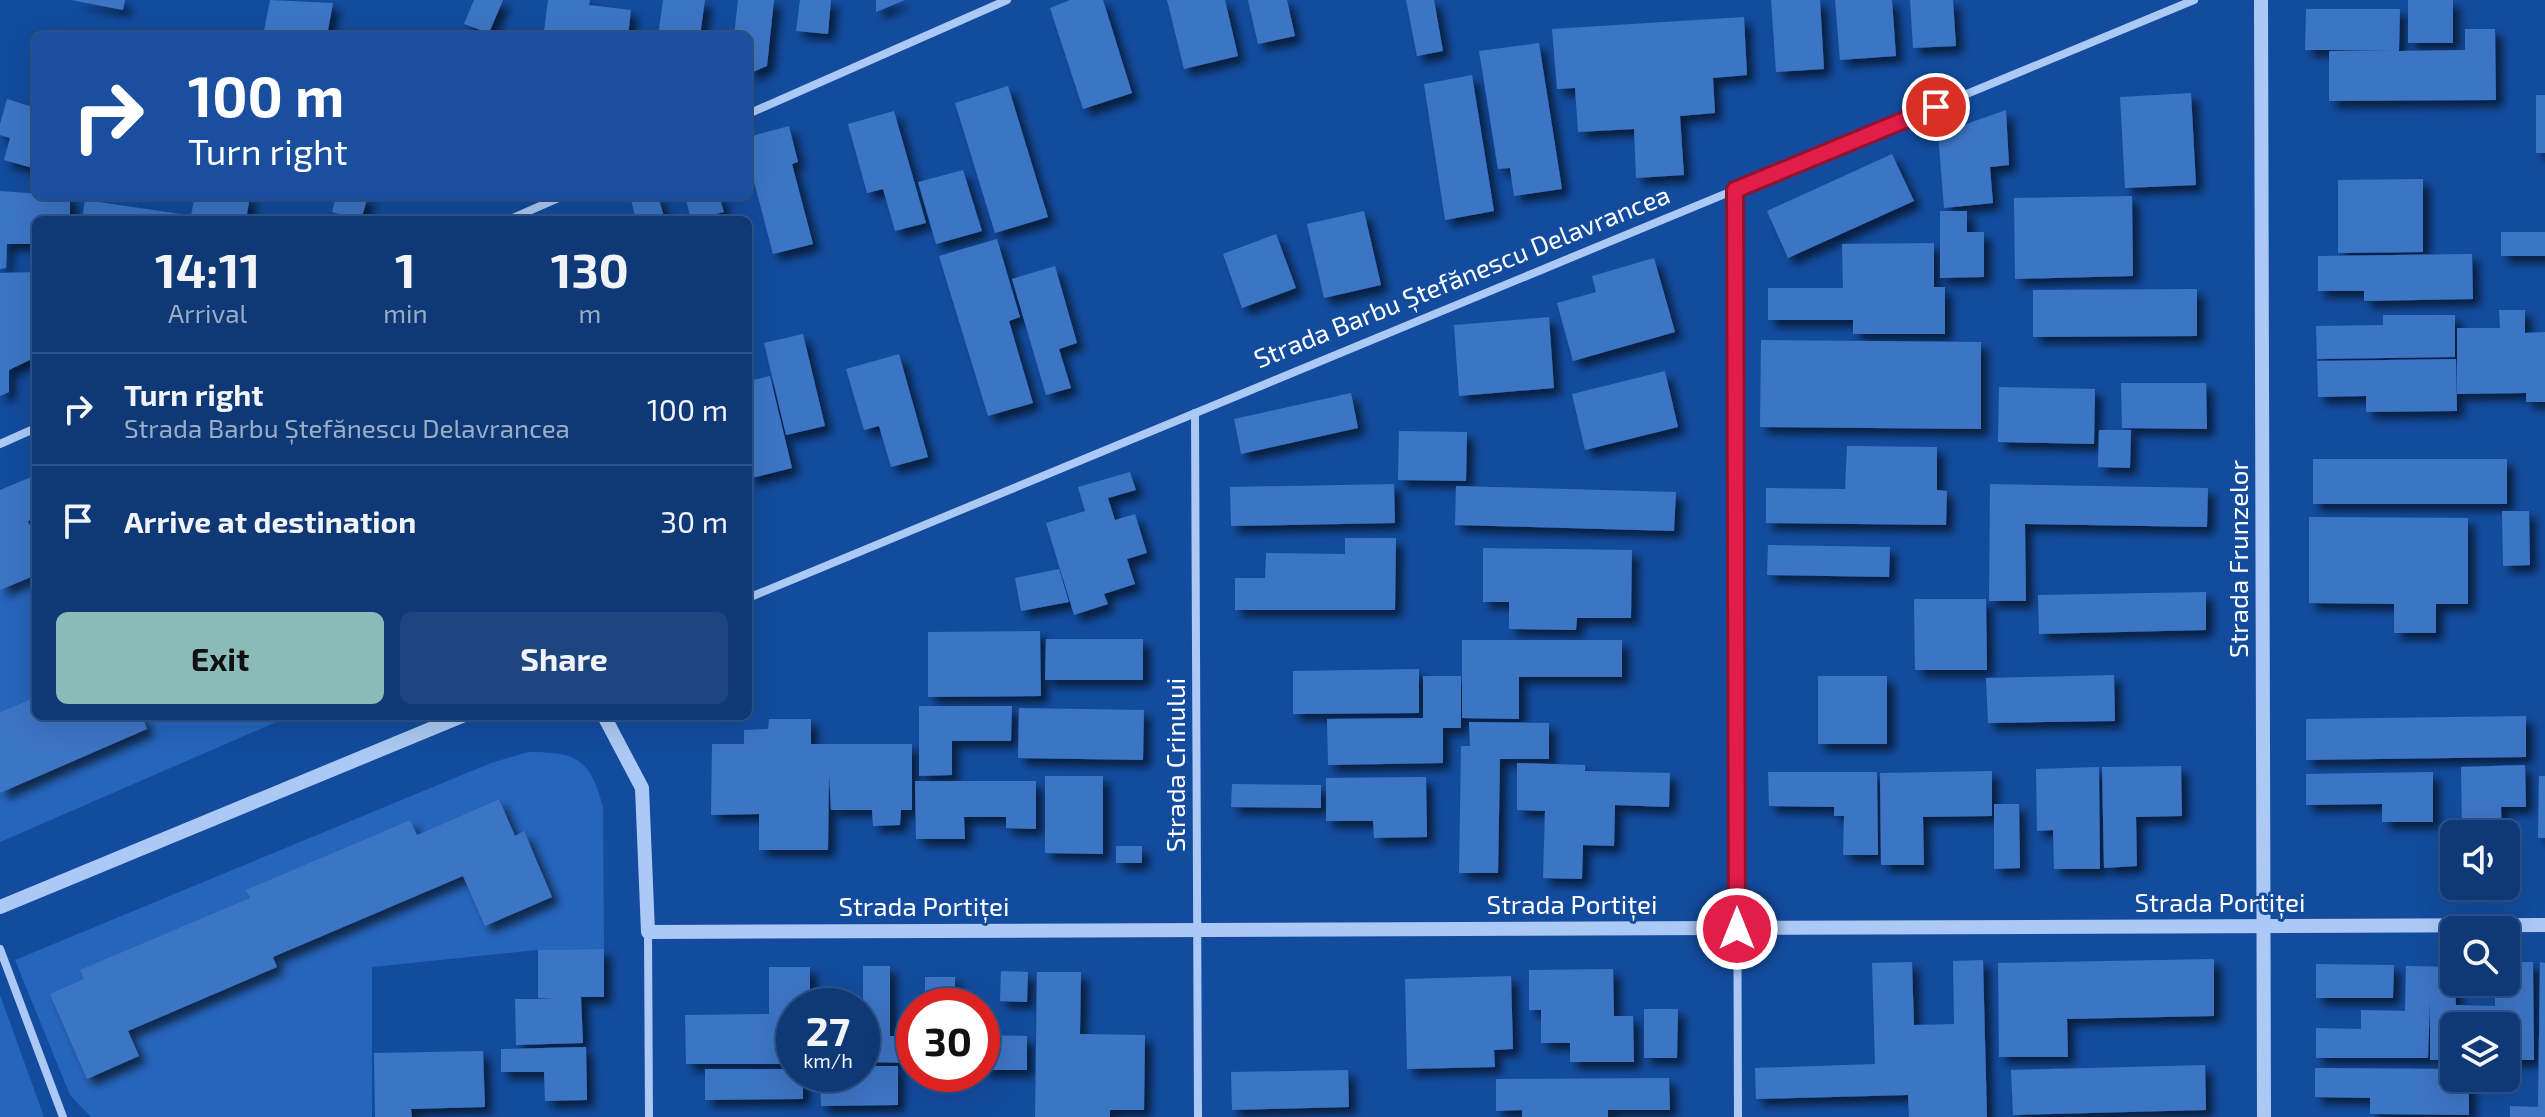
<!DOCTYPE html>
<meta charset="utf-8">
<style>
:root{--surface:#0e3976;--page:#1c447e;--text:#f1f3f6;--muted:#9bacc5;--line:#2e5388;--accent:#8bbbb9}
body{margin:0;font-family:"Exo 2",sans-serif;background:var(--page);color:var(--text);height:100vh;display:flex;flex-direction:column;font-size:30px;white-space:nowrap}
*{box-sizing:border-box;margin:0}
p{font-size:26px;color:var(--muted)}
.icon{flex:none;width:44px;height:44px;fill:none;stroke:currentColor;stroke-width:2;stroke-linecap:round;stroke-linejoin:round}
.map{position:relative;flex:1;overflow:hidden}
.drawer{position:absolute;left:32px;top:216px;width:720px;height:504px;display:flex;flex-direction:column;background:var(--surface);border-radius:12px;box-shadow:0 8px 32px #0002,0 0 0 2px var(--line)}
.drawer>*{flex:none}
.top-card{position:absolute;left:32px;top:32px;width:720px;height:168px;border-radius:12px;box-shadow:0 8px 32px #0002,0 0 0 2px var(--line);background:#1a4fa0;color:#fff;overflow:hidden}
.buttons{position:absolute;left:2440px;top:820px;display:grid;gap:16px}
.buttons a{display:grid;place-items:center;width:80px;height:80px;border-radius:12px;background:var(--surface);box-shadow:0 8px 32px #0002,0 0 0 2px var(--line);font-size:40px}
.speed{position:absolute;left:776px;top:988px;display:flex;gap:16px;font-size:40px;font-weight:700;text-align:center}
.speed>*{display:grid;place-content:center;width:104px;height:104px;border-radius:50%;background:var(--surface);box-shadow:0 8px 32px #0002,0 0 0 2px var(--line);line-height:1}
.speed small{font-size:20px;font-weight:400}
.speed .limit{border:12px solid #d22;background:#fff;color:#111}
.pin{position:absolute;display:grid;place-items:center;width:68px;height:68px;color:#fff;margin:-34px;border:4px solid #fff;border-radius:50%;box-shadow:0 2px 8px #0007}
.me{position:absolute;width:88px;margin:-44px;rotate:0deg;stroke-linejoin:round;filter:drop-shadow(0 0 6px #0008)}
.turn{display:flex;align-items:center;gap:28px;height:168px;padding:0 24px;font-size:36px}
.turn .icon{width:104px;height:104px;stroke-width:2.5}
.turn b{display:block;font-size:56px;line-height:68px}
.eta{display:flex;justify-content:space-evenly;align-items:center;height:136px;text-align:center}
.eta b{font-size:48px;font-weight:700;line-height:56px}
.action{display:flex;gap:16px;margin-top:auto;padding:16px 24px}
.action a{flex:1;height:92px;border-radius:12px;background:var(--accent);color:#111;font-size:32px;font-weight:700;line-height:92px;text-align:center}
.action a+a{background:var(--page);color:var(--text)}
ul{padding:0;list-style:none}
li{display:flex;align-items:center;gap:24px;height:112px;padding:0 24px;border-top:2px solid var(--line)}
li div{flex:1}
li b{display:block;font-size:30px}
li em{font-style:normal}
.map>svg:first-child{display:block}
.green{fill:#2665bc;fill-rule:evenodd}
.building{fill:#3d75c5;filter:url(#shadow)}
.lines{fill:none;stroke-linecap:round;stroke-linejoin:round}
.minor{stroke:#abc9f4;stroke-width:8}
.tertiary{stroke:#abc9f4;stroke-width:14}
.route-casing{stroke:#92132f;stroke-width:20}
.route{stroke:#e11d48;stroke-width:14}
.labels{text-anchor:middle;stroke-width:6;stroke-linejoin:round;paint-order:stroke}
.street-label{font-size:26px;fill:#fff;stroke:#134c9e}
</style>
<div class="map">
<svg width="2545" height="1117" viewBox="0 0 2545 1117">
<defs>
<filter id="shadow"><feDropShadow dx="7" dy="7" stdDeviation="4" flood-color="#0009"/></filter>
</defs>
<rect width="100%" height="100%" fill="#134c9e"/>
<!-- green -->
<g class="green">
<polygon points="36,575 36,697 0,712 0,590"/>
<polygon points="147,716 290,716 0,842 0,793 146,729 143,718"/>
<path d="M 528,752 C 577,752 591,759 603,808 L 604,949 L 538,950 L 372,967 L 372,1117 L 91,1117 L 70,1095 L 15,960 L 491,763 ZM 499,799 L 515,836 L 523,832 L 463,876 L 273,957 L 277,967 L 128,1031 L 138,1056 L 87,1079 L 84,979 L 250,898 L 247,890 L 410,820 L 417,835 Z"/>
<polygon points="0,995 44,1117 0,1117"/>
</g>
<!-- building -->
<g class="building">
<polygon points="71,0 125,0 123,10"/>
<polygon points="270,0 333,3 327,36 263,36"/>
<polygon points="474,0 503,0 489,33 464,24"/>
<polygon points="548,0 590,0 589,5 631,10 628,36 544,31"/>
<polygon points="663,0 705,0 700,36 658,36"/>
<polygon points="738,0 774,0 767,66 748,74 748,36 734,36"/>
<polygon points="800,0 831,0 828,34 796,31"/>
<polygon points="876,0 905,0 876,12"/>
<polygon points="1070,0 1103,0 1132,93 1083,109 1050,8"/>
<polygon points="1167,0 1225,0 1238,56 1184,69"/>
<polygon points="1248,0 1287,0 1295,36 1258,44"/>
<polygon points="1406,0 1434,0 1443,51 1417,56"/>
<polygon points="1771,0 1820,0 1824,69 1776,72"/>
<polygon points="1835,0 1892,0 1896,56 1840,60"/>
<polygon points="1910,0 1953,0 1956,46 1913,48"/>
<rect x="2408" y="0" width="45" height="43"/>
<polygon points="2306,9 2400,9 2399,51 2465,50 2465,29 2495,29 2496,100 2329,101 2329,51 2394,50 2305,50"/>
<polygon points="1744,17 1747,75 1713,78 1715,113 1680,116 1684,175 1636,178 1634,129 1578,132 1575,88 1557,89 1552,29"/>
<polygon points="1539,43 1562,189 1514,196 1510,168 1498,169 1479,51"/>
<polygon points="1472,75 1494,211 1445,220 1424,84"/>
<polygon points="1008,86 1048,217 995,233 955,103"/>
<polygon points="2191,93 2196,185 2125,188 2120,97"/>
<rect x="2536" y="95" width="9" height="58"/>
<polygon points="7,99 36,108 36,169 4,160 10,138 0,135 0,124"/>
<polygon points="2006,110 2009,165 1990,167 1993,203 1944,208 1938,134"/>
<polygon points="894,111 926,223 895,231 883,189 867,193 848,124"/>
<polygon points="789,126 798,162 792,164 813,244 773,254 752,174 748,175 748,137"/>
<polygon points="1892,154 1914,201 1788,258 1767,211"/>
<polygon points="963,170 982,231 936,244 918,182"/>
<polygon points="2423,179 2423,252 2338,253 2338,180"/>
<polygon points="0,191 70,196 70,220 36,220 36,244 7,244 6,268 0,269"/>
<polygon points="195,196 250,196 246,220 190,220"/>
<polygon points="336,196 368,196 361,220 332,212"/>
<polygon points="649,196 658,196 665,220 636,220 631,200"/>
<polygon points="685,196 719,196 724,212 691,220"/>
<polygon points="2132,196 2133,276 2015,279 2014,198"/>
<polygon points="85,200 187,215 186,220 82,220"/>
<polygon points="1364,211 1381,285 1324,298 1307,224"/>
<polygon points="1940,211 1967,211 1967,232 1984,232 1984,277 1940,278"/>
<rect x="2501" y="232" width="44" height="24"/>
<polygon points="1276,234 1296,288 1242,308 1223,254"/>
<polygon points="997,239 1020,317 1009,321 1033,403 988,416 939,256"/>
<polygon points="1934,243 1934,287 1945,287 1945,334 1853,334 1853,320 1768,320 1768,288 1843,288 1842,244"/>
<polygon points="2472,254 2473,299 2364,301 2364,291 2318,291 2318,256"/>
<polygon points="1654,258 1675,332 1573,361 1557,303 1596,292 1592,276"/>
<polygon points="1055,266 1077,343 1059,349 1071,388 1046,395 1012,279"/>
<polygon points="36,272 36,357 9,370 9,392 0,396 0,273"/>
<polygon points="2197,289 2197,336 2033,337 2033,290"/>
<polygon points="2499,310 2525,310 2525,333 2545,332 2545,402 2526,402 2526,393 2457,394 2457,328 2500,328"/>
<polygon points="2383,315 2455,315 2455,357 2317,359 2316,326 2383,325"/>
<polygon points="1549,317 1554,388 1459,396 1454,325"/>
<polygon points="803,334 825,426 786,435 764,343"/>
<polygon points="1761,340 1981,342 1981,429 1760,427"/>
<polygon points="899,354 928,457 891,467 879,426 864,430 846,369"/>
<polygon points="2456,359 2457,411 2366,412 2366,396 2318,397 2317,361"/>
<polygon points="1665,371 1678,427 1585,450 1572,394"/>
<polygon points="770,376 792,468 748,479 748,381"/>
<polygon points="2121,383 2206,383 2207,429 2122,428"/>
<polygon points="1999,387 2095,389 2094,444 1998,442"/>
<polygon points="1351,393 1358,428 1241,454 1234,419"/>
<polygon points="2099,430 2131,430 2130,468 2098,467"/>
<polygon points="1399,431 1467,432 1466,481 1398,480"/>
<polygon points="1847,446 1937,447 1937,490 1947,491 1946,525 1766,523 1766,488 1845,489"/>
<rect x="2313" y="459" width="194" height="45"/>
<polygon points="1130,472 1136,490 1108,498 1115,520 1135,514 1147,553 1127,559 1135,584 1104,594 1108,604 1074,615 1046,523 1085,511 1078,487"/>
<polygon points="36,475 36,518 28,521 36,540 36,575 0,590 0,490"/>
<polygon points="1394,484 1395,523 1231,526 1230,487"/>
<polygon points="1990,484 2208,488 2207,527 2025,524 2026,601 1989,601"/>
<polygon points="1456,486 1676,492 1674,531 1455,525"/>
<polygon points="2502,511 2529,511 2530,565 2503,566"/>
<polygon points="2309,517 2468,518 2468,604 2436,604 2436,633 2394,633 2394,604 2309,603"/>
<polygon points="1345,538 1396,538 1395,610 1235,610 1235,578 1265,578 1266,553 1345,554"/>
<polygon points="1768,545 1890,547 1889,577 1767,575"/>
<polygon points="1483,548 1632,550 1631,618 1577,618 1576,630 1509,629 1509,602 1483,602"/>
<polygon points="1059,569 1069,602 1021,611 1015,578"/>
<polygon points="2206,592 2206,630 2039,634 2038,595"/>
<polygon points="1914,599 1986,599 1987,670 1915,670"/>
<polygon points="1040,631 1041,696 928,697 928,632"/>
<polygon points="1046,639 1143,639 1143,680 1045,680"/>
<polygon points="1462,640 1622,640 1622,677 1519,677 1519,719 1462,718"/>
<polygon points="1419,669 1419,713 1293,714 1293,671"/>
<polygon points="2114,675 2115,721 1988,723 1986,678"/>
<polygon points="1423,676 1461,676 1461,728 1443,728 1443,763 1328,765 1327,719 1423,718"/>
<rect x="1818" y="676" width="69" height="68"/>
<polygon points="36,697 36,716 142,716 147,729 0,793 0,712"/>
<polygon points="919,706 1012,706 1011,741 952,741 952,775 919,776"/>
<polygon points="1019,708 1144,710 1143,760 1018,758"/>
<polygon points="2526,716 2526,757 2306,760 2306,719"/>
<polygon points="769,719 811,719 811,744 912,744 912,810 901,810 900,825 873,826 872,810 831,810 829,774 828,850 759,850 759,814 711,815 712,744 744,744 744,730 768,729"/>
<polygon points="1469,722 1549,723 1549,759 1500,759 1498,873 1459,873 1461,746 1470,746"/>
<polygon points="1517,763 1585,765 1585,771 1670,773 1669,807 1615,805 1614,846 1583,845 1582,879 1543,878 1545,811 1517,810"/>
<polygon points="2525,765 2526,807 2501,807 2502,834 2462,834 2461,767"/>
<polygon points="2181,766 2182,816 2136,817 2137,866 2104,868 2102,767"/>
<polygon points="2099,767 2100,869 2054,869 2053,830 2037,831 2036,769"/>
<polygon points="1992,771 1992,816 1923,817 1924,865 1881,865 1880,773"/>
<polygon points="1768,772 1877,772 1878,855 1843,855 1844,816 1834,816 1834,807 1769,806"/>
<polygon points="2433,772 2433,822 2382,822 2382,804 2306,805 2306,774"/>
<polygon points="1045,776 1103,776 1103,854 1045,853"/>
<polygon points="2539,776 2545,776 2545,838 2538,838"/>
<polygon points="1426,777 1427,837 1374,838 1373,821 1326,821 1326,778"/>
<polygon points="915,781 1036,781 1036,829 1006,828 1006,817 964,817 965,839 916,839"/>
<polygon points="1232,784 1321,785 1321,808 1231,807"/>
<polygon points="499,799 515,836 524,831 552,897 485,926 463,876 273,957 277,967 128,1031 139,1056 87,1079 50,994 84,979 80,970 250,898 246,890 410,820 417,835"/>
<polygon points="1994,804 2019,804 2020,868 1994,869"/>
<rect x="1116" y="846" width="26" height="17"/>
<polygon points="604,949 604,997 581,997 583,1043 516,1045 515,999 553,999 538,998 538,950"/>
<polygon points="2214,959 2214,1016 2067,1019 2068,1057 1999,1057 1998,963"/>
<polygon points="1983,960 1987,1117 1909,1117 1908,1095 1756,1099 1755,1068 1875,1064 1872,963 1912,962 1914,1025 1954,1024 1953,961"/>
<polygon points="2506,962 2533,962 2534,1060 2506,1060 2506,1026 2454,1026 2454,1060 2430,1060 2430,1002 2428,1058 2316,1058 2316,1028 2361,1029 2361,1010 2405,1011 2406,966 2454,967 2456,1005 2495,1006 2495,982 2506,982"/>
<polygon points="2540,962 2545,963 2545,1117 2510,1117 2510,1106 2538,1107"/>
<polygon points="2316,964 2394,965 2393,998 2316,998"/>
<polygon points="863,966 890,966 890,1036 914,1036 914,1063 863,1062"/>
<polygon points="769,967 810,967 810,1006 794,1006 794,1064 686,1064 685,1015 769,1014"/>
<polygon points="1613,969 1614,1016 1633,1016 1634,1062 1570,1062 1570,1043 1541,1043 1541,1010 1529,1010 1529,970"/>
<polygon points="1001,971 1028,972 1027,1002 1000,1001"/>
<polygon points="1037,972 1081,972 1080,1034 1145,1035 1144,1110 1110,1110 1110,1117 1035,1117"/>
<polygon points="1511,976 1513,1049 1494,1050 1495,1067 1407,1069 1405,979"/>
<rect x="925" y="977" width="30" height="29"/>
<polygon points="1644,1009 1678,1009 1677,1058 1644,1058"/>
<polygon points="982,1035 1027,1036 1027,1070 982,1070"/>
<polygon points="586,1047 587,1100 545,1101 544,1072 501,1072 501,1049"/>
<polygon points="483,1051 485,1107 411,1109 412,1117 375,1117 374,1053"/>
<polygon points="2205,1065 2206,1110 2013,1115 2011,1070"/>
<polygon points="862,1066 898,1066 898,1105 821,1106 820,1074 862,1074"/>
<polygon points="2315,1068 2454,1069 2454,1078 2469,1078 2469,1115 2370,1114 2370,1098 2315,1097"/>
<polygon points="705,1069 794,1069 794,1074 803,1074 803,1099 705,1100"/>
<polygon points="1348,1070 1349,1107 1232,1110 1231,1072"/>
<polygon points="1669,1078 1670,1110 1608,1110 1608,1117 1522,1117 1522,1110 1496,1111 1496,1079"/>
</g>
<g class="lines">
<!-- minor -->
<g class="minor">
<polyline points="748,114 1007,0"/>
<polyline points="1735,190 1738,1117"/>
<polyline points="508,220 563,196"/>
<polyline points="1195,413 1198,1117"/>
<polyline points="0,444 36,428"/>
<polyline points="748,598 2194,0"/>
<polyline points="648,932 649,1117"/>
<polyline points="0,949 63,1117"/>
</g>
<!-- tertiary -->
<g class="tertiary">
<polyline points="2261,0 2264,1117"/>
<polyline points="604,716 642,788 648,932 2545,925"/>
<polyline points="0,907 462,716"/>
</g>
</g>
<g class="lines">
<!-- route casing -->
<g class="route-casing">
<polyline id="route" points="1737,929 1735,190 1936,107"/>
</g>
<!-- route -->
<use href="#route" class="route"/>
</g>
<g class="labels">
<!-- street labels -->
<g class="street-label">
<text transform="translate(1462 277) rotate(-22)" y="9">Strada Barbu Ștefănescu Delavrancea</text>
<text transform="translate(2239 559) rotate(-90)" y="9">Strada Frunzelor</text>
<text transform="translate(1176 765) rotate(-90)" y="9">Strada Crinului</text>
<text x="2220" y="912">Strada Portiței</text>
<text x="1572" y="914">Strada Portiței</text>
<text x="924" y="916">Strada Portiței</text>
</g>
</g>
</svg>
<div class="buttons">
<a><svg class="icon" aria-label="sound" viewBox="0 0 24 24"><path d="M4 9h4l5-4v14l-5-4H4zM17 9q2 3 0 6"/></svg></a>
<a><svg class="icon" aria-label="search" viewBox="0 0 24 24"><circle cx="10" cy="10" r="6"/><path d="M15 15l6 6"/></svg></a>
<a><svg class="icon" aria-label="layers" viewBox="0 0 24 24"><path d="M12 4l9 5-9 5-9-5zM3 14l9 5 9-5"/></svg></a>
</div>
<div class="speed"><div>27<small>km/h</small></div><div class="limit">30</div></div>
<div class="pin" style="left:1936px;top:107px;background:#d93025"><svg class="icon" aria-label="arrive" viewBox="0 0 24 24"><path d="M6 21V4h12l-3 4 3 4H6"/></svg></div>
<svg class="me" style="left:1737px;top:929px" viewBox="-20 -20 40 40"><circle r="17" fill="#e11d48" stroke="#fff" stroke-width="3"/><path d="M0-11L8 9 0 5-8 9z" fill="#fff"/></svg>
<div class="top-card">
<div class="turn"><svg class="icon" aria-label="right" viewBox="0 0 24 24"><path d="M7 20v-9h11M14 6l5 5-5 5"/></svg><div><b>100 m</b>Turn right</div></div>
</div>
<section class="drawer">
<div class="eta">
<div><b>14:11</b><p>Arrival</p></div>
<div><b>1</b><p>min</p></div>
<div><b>130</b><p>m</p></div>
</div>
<ul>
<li><svg class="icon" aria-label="right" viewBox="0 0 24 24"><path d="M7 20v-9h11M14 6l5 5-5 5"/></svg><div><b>Turn right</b><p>Strada Barbu Ștefănescu Delavrancea</p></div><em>100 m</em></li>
<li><svg class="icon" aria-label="arrive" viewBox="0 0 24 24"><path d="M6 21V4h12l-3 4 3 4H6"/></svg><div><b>Arrive at destination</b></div><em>30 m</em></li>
</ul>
<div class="action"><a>Exit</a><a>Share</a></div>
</section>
</div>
